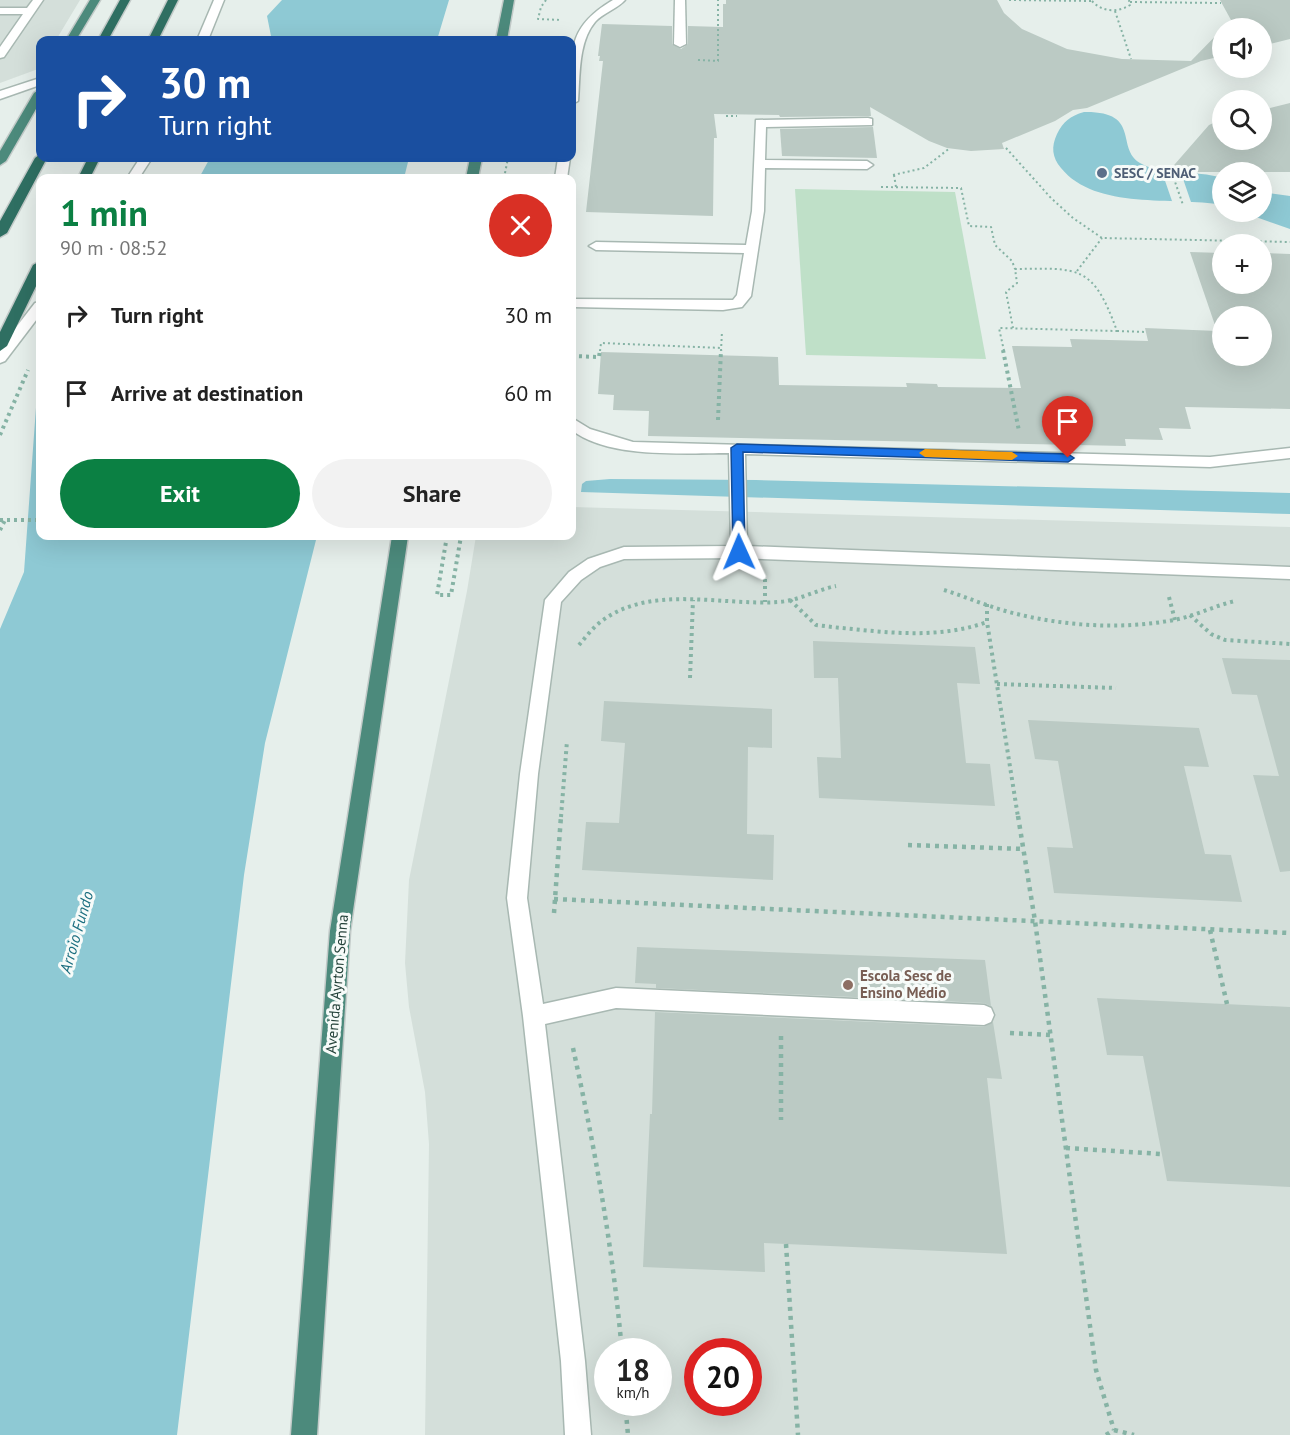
<!DOCTYPE html>
<meta charset="utf-8">
<style>
:root{--surface:#fff;--page:#f2f2f2;--text:#222;--muted:#767676;--accent:#0b8043}
body{margin:0;font-family:"PT Sans",sans-serif;background:var(--page);color:var(--text);height:100vh;display:flex;flex-direction:column;font-size:22px;white-space:nowrap}
*{box-sizing:border-box;margin:0}
p{font-size:20px;color:var(--muted)}
.icon{flex:none;width:33px;height:33px;fill:none;stroke:currentColor;stroke-width:2;stroke-linecap:round;stroke-linejoin:round}
.map{position:relative;flex:1;overflow:hidden}
.sheet{position:absolute;left:36px;top:174px;width:540px;height:366px;display:flex;flex-direction:column;background:var(--surface);border-radius:12px;box-shadow:0 6px 24px #0002}
.sheet>*{flex:none}
.hud{position:absolute;left:36px;top:36px;width:540px;height:126px;border-radius:12px;box-shadow:0 6px 24px #0002;background:#1a4fa0;color:#fff;overflow:hidden}
.buttons{position:absolute;left:1212px;top:18px;display:grid;gap:12px}
.buttons a{display:grid;place-items:center;width:60px;height:60px;border-radius:50%;background:var(--surface);box-shadow:0 6px 24px #0002;font-size:30px}
.speed{position:absolute;left:594px;top:1338px;display:flex;gap:12px;font-size:30px;font-weight:700;text-align:center}
.speed>*{display:grid;place-content:center;width:78px;height:78px;border-radius:50%;background:var(--surface);box-shadow:0 6px 24px #0002;line-height:1}
.speed small{font-size:15px;font-weight:400}
.speed .limit{border:9px solid #d22;background:#fff;color:#111}
.pin{position:absolute;display:grid;place-items:center;width:51px;height:51px;color:#fff;margin:-62px -26px;border-radius:50% 50% 50% 0;rotate:-45deg;box-shadow:0 0 6px #0007}
.pin .icon{rotate:45deg}
.me{position:absolute;width:66px;margin:-33px;rotate:359deg;stroke-linejoin:round;filter:drop-shadow(0 0 4px #0008)}
.turn{display:flex;align-items:center;gap:21px;height:126px;padding:0 24px;font-size:27px}
.turn .icon{width:78px;height:78px;stroke-width:2.5}
.turn b{display:block;font-size:42px;line-height:51px}
.round{display:grid;place-items:center;flex:none;width:63px;height:63px;border-radius:32px;background:var(--page)}
.head{display:flex;align-items:center;justify-content:space-between;height:102px;padding:0 24px}
h1{font-size:36px;font-weight:600;line-height:45px;color:var(--accent)}
.button{display:flex;gap:12px;margin-top:auto;padding:12px 24px}
.button a{flex:1;height:69px;border-radius:36px;background:var(--accent);color:#fff;font-size:24px;font-weight:600;line-height:69px;text-align:center}
.button a+a{background:var(--page);color:var(--text)}
ul{padding:0;list-style:none}
li{display:flex;align-items:center;gap:18px;height:78px;padding:0 24px}
li div{flex:1}
li b{display:block;font-size:22px}
li em{font-style:normal}
.map>svg:first-child{display:block}
.built{fill:#d4dfda;fill-rule:evenodd}
.green{fill:#bfe0c8}
.water{fill:#8ec9d4}
.pier{fill:#e6efeb}
.building{fill:#bbcac4;fill-rule:evenodd}
.lines{fill:none;stroke-linecap:round;stroke-linejoin:round}
.service-casing{stroke:#a8b8b2;stroke-width:3}
.trunk-casing{stroke:#c2cac8;stroke-width:3}
.motorway-casing{stroke:#c2cac8;stroke-width:3}
.path-far2{stroke:#86b3a5;stroke-width:2;stroke-dasharray:2 3;stroke-linecap:butt}
.path-far1{stroke:#86b3a5;stroke-width:4;stroke-dasharray:3 4;stroke-linecap:butt}
.path{stroke:#86b3a5;stroke-width:4.5;stroke-dasharray:4 5;stroke-linecap:butt}
.service{fill:#fff;fill-rule:evenodd}
.trunk{fill:#4c8a7c;fill-rule:evenodd}
.motorway{fill:#2f6f62;fill-rule:evenodd}
.route{fill:#1a73e8;stroke:#114b97;stroke-width:1.5}
.slow{fill:#f59e0b}
.service-dot{fill:#5c6f8a;stroke:#f7fbf9;stroke-width:2}
.education-dot{fill:#8d6e63;stroke:#f7fbf9;stroke-width:2}
.labels{text-anchor:middle;stroke-width:6;stroke-linejoin:round;paint-order:stroke}
.far-service-label{font-size:14px;font-weight:bold;fill:#4e5e75;stroke:#f7fbf9;text-anchor:start}
.education-label{font-size:15px;font-weight:bold;fill:#785e54;stroke:#f7fbf9;text-anchor:start}
.street-label{font-size:15px;fill:#24423a;stroke:#f7fbf9}
.water-label{font-size:16px;font-style:italic;fill:#1c6f80;stroke:#f7fbf9}
</style>
<div class="map">
<svg width="1290" height="1435" viewBox="0 0 1290 1435">
<rect width="100%" height="100%" fill="#e6efeb"/>
<!-- built -->
<g class="built">
<polygon points="0,0 80,0 56,40 40,40 40,66 38,69 0,83"/>
<path d="M 572,507 L 1290,527 L 1290,1435 L 425,1435 L 429,1144 L 425,1092 L 409,1007 L 405,963 L 409,880 L 467,591 L 476,536 L 572,536 ZM 608,1352 L 658,1352 L 658,1402 L 608,1402 ZM 698,1352 L 748,1352 L 748,1402 L 698,1402 Z"/>
</g>
<!-- green -->
<polygon class="green" points="795,189 955,192 986,359 806,355"/>
<!-- water -->
<g class="water">
<polygon points="282,0 449,0 437,40 269,40 271,36 267,16"/>
<path d="M 1084,112 C 1142,111 1115,148 1140,163 C 1166,178 1195,169 1222,178 L 1222,205 C 1174,196 1096,211 1061,168 C 1052,157 1051,147 1057,134 C 1063,122 1070,116 1084,112 Z"/>
<polygon points="210,158 409,158 404,178 199,178"/>
<polygon points="1262,192 1290,196 1290,229 1242,212 1262,212"/>
<polygon points="40,390 40,536 317,536 265,743 244,875 177,1435 0,1435 0,629 24,572 37,394"/>
<polygon points="610,479 756,480 1290,493 1290,514 581,492 582,484 586,481"/>
</g>
<!-- pier -->
<polygon class="pier" points="1162,172 1181,173 1192,205 1173,204"/>
<!-- building -->
<g class="building">
<polygon points="726,0 997,0 1004,13 1022,29 1067,49 1122,59 1191,61 1231,20 1220,0 1290,0 1290,39 1262,46 1262,28 1222,28 1222,56 1201,61 1087,108 1073,110 1055,121 1002,143 1004,149 971,151 947,148 929,141 870,107 871,116 780,117 779,115 714,114 717,138 714,138 713,216 586,212 603,61 599,61 600,56 598,56 602,24 672,26 672,44 681,49 688,44 688,26 723,27 723,4 726,4"/>
<polygon points="1290,103 1290,172 1168,172 1209,125 1222,119 1222,140 1262,140 1262,110"/>
<polygon points="873,127 877,158 782,156 780,129"/>
<path d="M 1190,252 L 1222,253 L 1222,284 L 1262,284 L 1262,253 L 1290,254 L 1290,409 L 1185,407 L 1191,429 L 1159,428 L 1163,440 L 1125,439 L 1126,446 L 648,436 L 649,411 L 613,410 L 614,395 L 598,394 L 601,352 L 778,357 L 779,385 L 907,387 L 906,383 L 937,384 L 938,387 L 1021,388 L 1012,346 L 1072,347 L 1070,339 L 1148,341 L 1145,328 L 1217,331 ZM 1222,316 L 1262,316 L 1262,356 L 1222,356 Z"/>
<polygon points="813,641 975,647 980,684 957,683 966,763 990,764 995,806 819,798 817,757 841,758 838,678 814,678"/>
<polygon points="1222,658 1290,660 1290,871 1280,872 1253,775 1279,776 1257,695 1232,694"/>
<polygon points="604,701 772,709 772,748 748,747 747,834 774,835 773,880 582,870 586,822 619,823 625,743 601,741"/>
<polygon points="1028,720 1199,728 1209,767 1184,766 1205,854 1231,855 1242,902 1054,893 1047,847 1073,848 1058,761 1035,759"/>
<polygon points="637,947 985,960 991,1006 984,1003 656,988 656,984 635,983"/>
<polygon points="1097,998 1290,1007 1290,1187 1167,1181 1143,1056 1107,1055"/>
<polygon points="655,1012 984,1027 993,1022 1002,1079 987,1078 1007,1254 764,1243 765,1272 643,1267 650,1114 652,1114"/>
</g>
<g class="lines">
<!-- service casing -->
<g class="service-casing">
<g id="service">
<polygon points="33,0 43,0 4,57 0,58 0,47 23,14 0,14 0,8 27,8"/>
<polygon points="214,0 224,0 208,40 197,40"/>
<path d="M 613,0 L 625,0 C 617,9 603,13 595,22 C 578,42 580,77 578,101 L 572,104 C 572,54 564,29 613,0 Z"/>
<polygon points="675,0 685,0 686,44 680,47 674,44"/>
<polygon points="40,78 40,85 0,99 0,91"/>
<polygon points="868,118 872,119 872,125 766,127 765,160 867,161 873,165 867,169 765,168 764,211 751,296 742,307 723,310 572,307 572,299 733,300 737,295 744,253 596,250 589,246 596,242 746,245 752,211 756,120"/>
<polygon points="140,158 152,158 139,178 127,178"/>
<polygon points="558,158 570,158 567,178 555,178"/>
<polygon points="40,302 40,315 5,361 0,363 0,348 35,303"/>
<path d="M 572,418 L 590,429 L 633,442 L 1210,457 L 1290,448 L 1290,458 L 1210,467 L 745,454 L 747,546 L 1290,567 L 1290,579 L 739,558 L 624,559 L 600,567 L 581,580 L 561,602 L 538,774 L 527,898 L 543,1004 L 616,988 L 984,1005 L 991,1008 L 994,1015 L 991,1022 L 984,1025 L 616,1008 L 545,1024 L 585,1361 L 591,1435 L 565,1435 L 561,1361 L 523,1016 L 507,898 L 520,774 L 545,600 L 569,572 L 588,559 L 624,547 L 731,546 L 729,453 C 685,453 608,459 572,430 Z"/>
</g>
</g>
<!-- trunk casing -->
<g class="trunk-casing">
<g id="trunk">
<polygon points="90,0 100,0 76,40 66,40"/>
<polygon points="504,0 514,0 507,40 496,40"/>
<polygon points="40,89 40,102 6,161 0,165 0,151 34,93"/>
<polygon points="470,158 482,158 478,178 466,178"/>
<polygon points="392,536 408,536 350,931 317,1435 291,1435 330,931"/>
</g>
</g>
<!-- motorway casing -->
<g class="motorway-casing">
<g id="motorway">
<polygon points="120,0 130,0 108,40 98,40"/>
<polygon points="168,0 178,0 158,40 148,40"/>
<polygon points="40,154 40,158 47,158 7,233 0,237 0,221 35,158"/>
<polygon points="88,158 100,158 90,178 78,178"/>
<polygon points="40,261 40,278 7,346 0,351 0,332 33,265"/>
</g>
</g>
<!-- path-far2 -->
<g class="path-far2">
<polyline points="546,0 541,7 538,19 562,20"/>
<polyline points="1009,0 1092,1"/>
<path d="M 1092,1 C 1102,12 1117,13 1130,5 L 1129,0"/>
<polyline points="1130,2 1221,3"/>
<polyline points="1115,11 1131,59"/>
<polyline points="698,60 718,61 718,0"/>
<polyline points="726,116 737,116"/>
<polyline points="1006,148 1051,198 1073,218 1102,238 1290,242"/>
<polyline points="1172,173 1183,205"/>
<polyline points="893,175 924,168 950,148"/>
<polyline points="894,175 896,187"/>
<polyline points="504,178 508,158"/>
<polyline points="881,187 961,188 969,226 991,227 995,245 1012,261 1015,269"/>
<polyline points="1077,271 1102,238"/>
<polyline points="1117,331 1146,332"/>
<polyline points="600,351 601,343 722,348"/>
<polyline points="721,351 722,331"/>
<path d="M 1004,351 L 999,328 L 1117,331 C 1093,265 1080,268 1015,269 L 1017,283 L 1006,292 L 1013,328"/>
</g>
<!-- path-far1 -->
<g class="path-far1">
<polyline points="1003,350 1019,431"/>
<polyline points="572,356 599,357 600,350"/>
<polyline points="718,420 721,350"/>
<polyline points="0,435 28,370"/>
<polyline points="0,520 40,520"/>
<polyline points="0,530 5,520"/>
<polyline points="447,536 437,595 451,595 461,536"/>
<polyline points="765,579 765,602"/>
<path d="M 944,590 C 966,597 987,606 1009,612 C 1062,626 1120,630 1174,620 C 1195,616 1214,606 1235,601"/>
<polyline points="1169,597 1175,620"/>
<path d="M 790,600 L 816,625 L 832,627 C 884,632 937,640 987,622"/>
<polyline points="987,604 987,622 1018,817"/>
<polyline points="1190,615 1211,634 1225,640 1290,644"/>
<path d="M 579,645 C 585,638 591,630 598,624 C 647,583 720,606 778,602 C 798,601 816,590 836,586"/>
<polyline points="690,678 693,600"/>
<polyline points="997,684 1116,688"/>
<polyline points="561,817 567,741"/>
</g>
<!-- path -->
<g class="path">
<polyline points="1018,816 1035,921 1096,1370 1114,1430"/>
<polyline points="908,845 1024,849"/>
<polyline points="554,899 1290,933"/>
<polyline points="554,913 561,816"/>
<polyline points="1210,930 1227,1004"/>
<polyline points="1010,1033 1051,1035"/>
<polyline points="781,1036 781,1120"/>
<path d="M 573,1048 C 595,1149 613,1249 622,1352"/>
<polyline points="1066,1148 1161,1154"/>
<polyline points="786,1244 798,1435"/>
<polyline points="625,1402 628,1435"/>
<polyline points="1114,1430 1134,1435"/>
<polyline points="1106,1435 1114,1430"/>
</g>
<!-- service -->
<use href="#service" class="service"/>
<!-- trunk -->
<use href="#trunk" class="trunk"/>
<!-- motorway -->
<use href="#motorway" class="motorway"/>
</g>
<!-- route -->
<polygon class="route" points="737,444 1068,454 1074,458 1068,462 743,452 745,552 739,557 733,552 731,448"/>
<!-- slow -->
<polygon class="slow" points="925,449 1012,452 1018,456 1012,460 925,457 919,453"/>
<!-- markers -->
<circle class="service-dot" cx="1102" cy="173" r="6"/>
<circle class="education-dot" cx="848" cy="985" r="6"/>
<g class="labels">
<!-- far-service labels -->
<g class="far-service-label">
<text x="1114" y="178">SESC / SENAC</text>
</g>
<!-- education labels -->
<g class="education-label">
<text x="860" y="981">Escola Sesc de<tspan x="860" dy="17">Ensino Médio</tspan></text>
</g>
<!-- street labels -->
<g class="street-label">
<text transform="translate(337 984) rotate(-85)" y="5">Avenida Ayrton Senna</text>
</g>
<!-- water labels -->
<g class="water-label">
<text transform="translate(76 932) rotate(-74)" y="6">Arroio Fundo</text>
</g>
</g>
</svg>
<div class="buttons">
<a><svg class="icon" aria-label="sound" viewBox="0 0 24 24"><path d="M4 9h4l5-4v14l-5-4H4zM17 9q2 3 0 6"/></svg></a>
<a><svg class="icon" aria-label="search" viewBox="0 0 24 24"><circle cx="10" cy="10" r="6"/><path d="M15 15l6 6"/></svg></a>
<a><svg class="icon" aria-label="layers" viewBox="0 0 24 24"><path d="M12 4l9 5-9 5-9-5zM3 14l9 5 9-5"/></svg></a>
<a>+</a>
<a>−</a>
</div>
<div class="speed"><div>18<small>km/h</small></div><div class="limit">20</div></div>
<div class="pin" style="left:1068px;top:458px;background:#d93025"><svg class="icon" aria-label="arrive" viewBox="0 0 24 24"><path d="M6 21V4h12l-3 4 3 4H6"/></svg></div>
<svg class="me" style="left:739px;top:552px" viewBox="-20 -20 40 40"><path d="M0-17L14 15 0 8-14 15z" fill="#1a73e8" stroke="#fff" stroke-width="4"/></svg>
<div class="hud">
<div class="turn"><svg class="icon" aria-label="right" viewBox="0 0 24 24"><path d="M7 20v-9h11M14 6l5 5-5 5"/></svg><div><b>30 m</b>Turn right</div></div>
</div>
<section class="sheet">
<div class="head"><div><h1>1 min</h1><p>90 m · 08:52</p></div><a class="round" style="background:#d93025;color:#fff"><svg class="icon" aria-label="close" viewBox="0 0 24 24"><path d="M6 6l12 12M18 6L6 18"/></svg></a></div>
<ul>
<li><svg class="icon" aria-label="right" viewBox="0 0 24 24"><path d="M7 20v-9h11M14 6l5 5-5 5"/></svg><div><b>Turn right</b></div><em>30 m</em></li>
<li><svg class="icon" aria-label="arrive" viewBox="0 0 24 24"><path d="M6 21V4h12l-3 4 3 4H6"/></svg><div><b>Arrive at destination</b></div><em>60 m</em></li>
</ul>
<div class="button"><a>Exit</a><a>Share</a></div>
</section>
</div>
